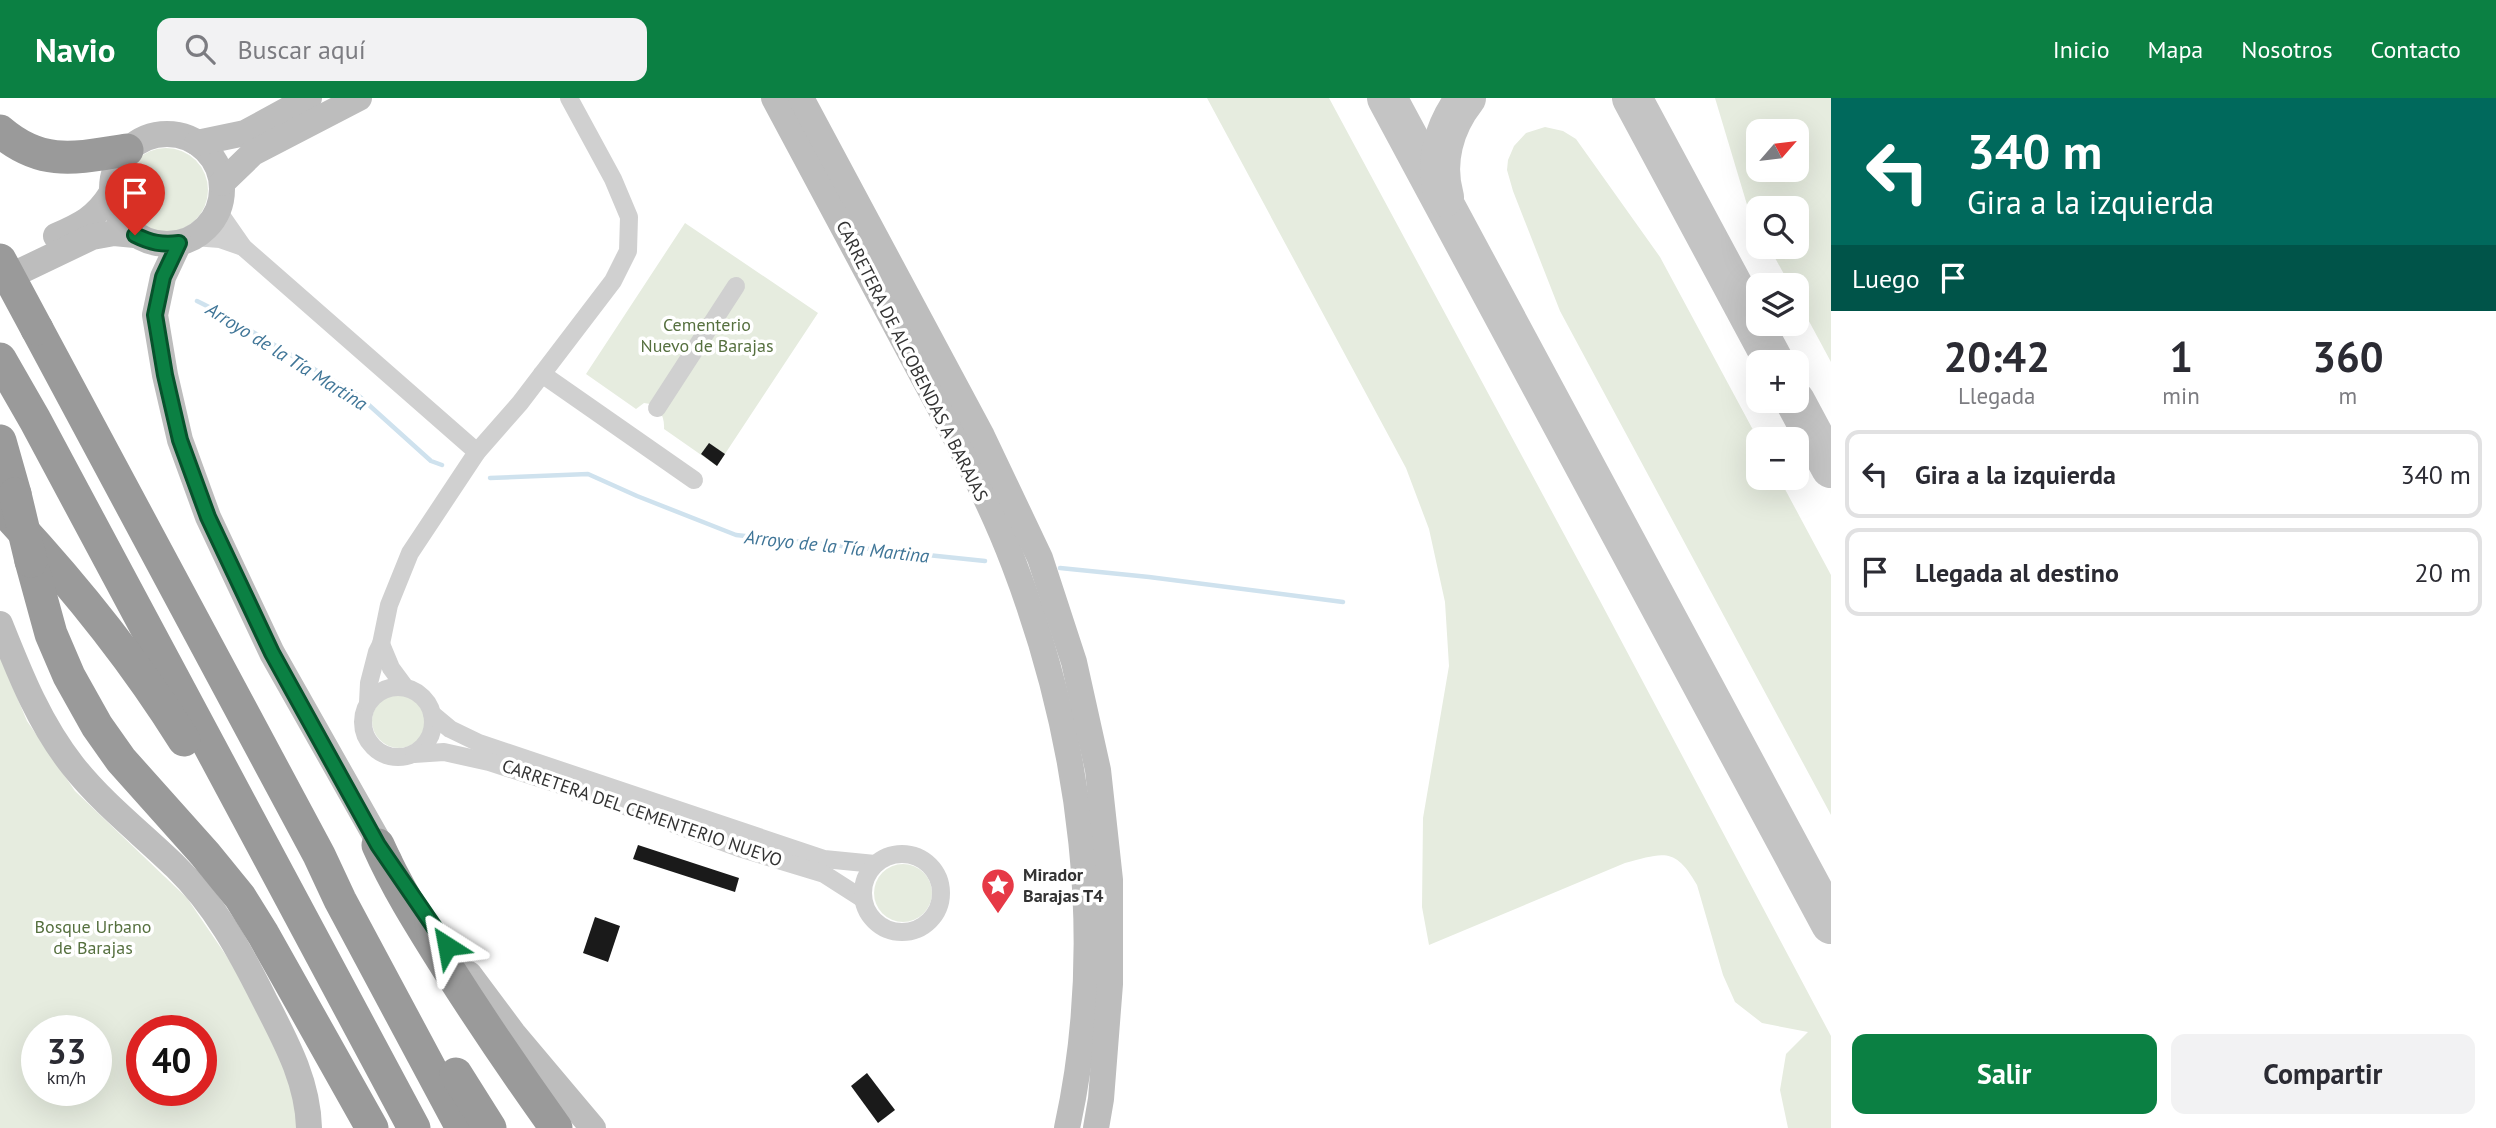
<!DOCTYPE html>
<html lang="es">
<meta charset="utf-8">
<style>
:root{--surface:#fff;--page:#f2f2f3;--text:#2b2b33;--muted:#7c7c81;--line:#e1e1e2;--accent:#0b8043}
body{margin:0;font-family:"PT Sans",sans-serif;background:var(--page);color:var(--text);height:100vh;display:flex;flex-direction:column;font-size:26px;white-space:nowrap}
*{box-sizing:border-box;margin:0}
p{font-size:23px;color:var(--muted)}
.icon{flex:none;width:38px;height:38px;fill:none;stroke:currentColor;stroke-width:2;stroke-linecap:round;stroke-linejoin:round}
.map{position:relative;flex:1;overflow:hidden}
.side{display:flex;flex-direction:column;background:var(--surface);width:665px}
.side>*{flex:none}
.guide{background:#00695c;color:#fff;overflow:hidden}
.needle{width:46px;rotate:62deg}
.tools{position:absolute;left:1746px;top:21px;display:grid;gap:14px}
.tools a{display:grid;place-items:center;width:63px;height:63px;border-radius:14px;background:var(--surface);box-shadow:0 7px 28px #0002;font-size:35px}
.speed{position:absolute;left:21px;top:917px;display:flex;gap:14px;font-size:35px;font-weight:700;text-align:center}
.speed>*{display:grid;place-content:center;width:91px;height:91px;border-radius:50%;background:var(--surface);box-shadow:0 7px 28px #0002;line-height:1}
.speed small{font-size:18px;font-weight:400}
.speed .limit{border:10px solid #d22;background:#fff;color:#111}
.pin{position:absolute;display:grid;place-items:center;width:60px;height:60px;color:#fff;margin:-72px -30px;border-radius:50% 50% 50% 0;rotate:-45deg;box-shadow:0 0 7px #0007}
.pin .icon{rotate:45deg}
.me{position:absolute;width:77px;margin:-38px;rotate:326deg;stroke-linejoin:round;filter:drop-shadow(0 0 5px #0008)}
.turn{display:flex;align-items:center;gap:24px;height:147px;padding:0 21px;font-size:32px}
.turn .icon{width:91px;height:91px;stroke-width:2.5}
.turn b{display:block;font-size:49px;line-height:60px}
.then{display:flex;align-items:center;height:66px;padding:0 21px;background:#0003;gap:14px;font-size:26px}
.eta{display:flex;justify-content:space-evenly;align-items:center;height:119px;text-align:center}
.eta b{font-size:42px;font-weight:600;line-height:49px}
.primary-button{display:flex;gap:14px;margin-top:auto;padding:14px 21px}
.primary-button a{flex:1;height:80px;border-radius:14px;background:var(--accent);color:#fff;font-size:28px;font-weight:600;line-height:80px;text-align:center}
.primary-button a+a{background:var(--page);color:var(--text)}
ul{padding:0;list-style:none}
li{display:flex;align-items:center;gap:21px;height:88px;margin:0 14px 10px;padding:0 7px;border:4px solid var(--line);border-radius:14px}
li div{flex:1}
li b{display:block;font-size:26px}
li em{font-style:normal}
header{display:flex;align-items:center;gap:42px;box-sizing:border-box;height:98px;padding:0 35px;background:var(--accent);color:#fff}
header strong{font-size:33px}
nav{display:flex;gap:38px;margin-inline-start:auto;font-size:24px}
.search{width:490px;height:63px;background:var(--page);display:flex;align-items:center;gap:18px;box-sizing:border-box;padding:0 24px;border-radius:14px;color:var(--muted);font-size:26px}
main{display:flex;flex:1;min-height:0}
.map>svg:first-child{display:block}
.green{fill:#e6ecdf;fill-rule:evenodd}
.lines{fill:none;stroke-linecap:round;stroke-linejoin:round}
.stream{stroke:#cfe2ee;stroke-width:4.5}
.taxiway{stroke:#c4c4c4;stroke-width:40}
.building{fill:#1a1a1a}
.street{stroke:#d0d0d0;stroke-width:18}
.secondary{stroke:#bdbdbd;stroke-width:26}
.highway{stroke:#9a9a9a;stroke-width:33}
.highway-bridge{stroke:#9a9a9a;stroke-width:33}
.route-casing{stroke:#07532c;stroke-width:18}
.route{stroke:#0b8043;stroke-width:12}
.labels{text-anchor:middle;stroke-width:7;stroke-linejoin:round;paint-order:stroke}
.park-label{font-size:18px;fill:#56703f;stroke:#fff}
.street-label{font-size:18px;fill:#333;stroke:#fff}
.poi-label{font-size:18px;font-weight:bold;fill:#333;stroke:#fff;text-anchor:start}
.water-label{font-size:19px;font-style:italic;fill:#3f7597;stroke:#fff}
</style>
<header>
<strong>Navio</strong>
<div class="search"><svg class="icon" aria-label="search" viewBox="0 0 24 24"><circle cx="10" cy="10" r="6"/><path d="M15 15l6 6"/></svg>Buscar aquí</div>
<nav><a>Inicio</a><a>Mapa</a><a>Nosotros</a><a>Contacto</a></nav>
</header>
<main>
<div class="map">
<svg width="1831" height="1030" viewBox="0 0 1831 1030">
<rect width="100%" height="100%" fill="#fff"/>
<!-- green -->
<g class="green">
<path d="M 1207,0 L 1329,0 L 1599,501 L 1831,938 L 1831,1030 L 1788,1030 L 1780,992 L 1786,956 L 1808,934 L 1762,925 L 1735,904 L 1723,877 L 1697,787 C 1675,748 1663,755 1625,765 L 1429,847 L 1422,809 L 1423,720 L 1449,568 L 1445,504 L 1429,431 L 1406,370 Z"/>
<path d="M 1715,0 L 1831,0 L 1831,264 L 1797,201 L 1797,187 L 1790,187 L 1769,149 L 1797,149 L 1797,110 L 1759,110 L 1759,129 L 1748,110 ZM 1797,33 L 1797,72 L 1759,72 L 1759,33 Z"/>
<polygon points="1545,29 1563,33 1576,41 1660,159 1759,343 1759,380 1779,380 1831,477 1831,717 1560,213 1513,93 1507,72 1508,62 1514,48 1526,35"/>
<circle cx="166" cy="92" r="42"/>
<path d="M 685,125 L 818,215 L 717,368 L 664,331 C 665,317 658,306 644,305 L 636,311 L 586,276 Z"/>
<path d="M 0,559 L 27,623 L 75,693 L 187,800 L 238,875 L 282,957 L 302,1030 L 0,1030 ZM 37,933 L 96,933 L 96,992 L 37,992 ZM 142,933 L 201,933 L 201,992 L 142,992 Z"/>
<circle cx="399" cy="623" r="27"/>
<circle cx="903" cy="795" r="29"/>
</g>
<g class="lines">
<!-- stream -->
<g class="stream">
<polyline points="197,203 225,217 360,299 431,363 442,367"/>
<polyline points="490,380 588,376 637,398 736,437 985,463"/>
<polyline points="1060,470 1149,479 1343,504"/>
</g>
<!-- taxiway -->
<g class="taxiway">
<polyline points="1387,0 1831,826"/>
<polyline points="1632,0 1774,264"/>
<path d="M 1444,99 C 1434,64 1444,28 1466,0"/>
<polyline points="1795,303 1831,370"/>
</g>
</g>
<!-- building -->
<g class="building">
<polygon points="709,345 725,356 717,368 701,356"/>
<polygon points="638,747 739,780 735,794 633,761"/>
<polygon points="595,819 620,828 608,864 583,855"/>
<polygon points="867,975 895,1012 878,1025 851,988"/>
</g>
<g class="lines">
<!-- street -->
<g class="street">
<polyline points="218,113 243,149 477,354"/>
<polyline points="194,139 220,141 243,149"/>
<polyline points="542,276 694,382"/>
<polyline points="657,310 736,188"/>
<polyline points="381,546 391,570 405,589"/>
<circle cx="398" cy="624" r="35"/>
<polyline points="368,605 369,585 377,554 381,546 389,507 410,455 477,354 520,305 613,183 628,153 629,119 613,81 569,0"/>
<polyline points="432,616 450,631 479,645 824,761 875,766"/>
<polyline points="414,656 444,654 489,664 622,707 742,751 824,776 863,801"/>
<circle cx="902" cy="795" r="39"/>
</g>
<!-- secondary -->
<g class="secondary">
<path d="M 774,0 C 820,86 866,172 912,258 C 948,326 987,394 1014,466 C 1082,644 1108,843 1067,1030"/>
<polyline points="801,0 982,338 1040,460 1074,564 1098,672 1110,782 1110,886 1101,1001 1096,1030"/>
<circle cx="167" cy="91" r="55"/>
<polyline points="197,45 245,35 309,0"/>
<polyline points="222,85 253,55 359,0"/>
<path d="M 56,138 C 81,127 96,120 111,96"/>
<polyline points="179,145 163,179 155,217 165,277 180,342 208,419 272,555 389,762"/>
<polyline points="0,183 92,139 114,135 135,137"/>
<path d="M 0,526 C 20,576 39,625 73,668 C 103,706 141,735 176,769 C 215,807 240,853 264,901 C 285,942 308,983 309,1030"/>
<polyline points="469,876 513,935 593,1030"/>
</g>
<!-- highway -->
<g class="highway">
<path d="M 0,33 C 42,69 76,60 127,52"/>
<polyline points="37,231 319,757 340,802 462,1030"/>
<polyline points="0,261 35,322 414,1030"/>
<polyline points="0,343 15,396"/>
<path d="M 0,408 C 68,480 131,557 184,642"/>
<polyline points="31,463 51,536 69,578 97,628 121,662 205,756 240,799 263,836 372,1030"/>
<path d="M 378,747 C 397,790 422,829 447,869 C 482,924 518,977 556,1030"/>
<polyline points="456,976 490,1030"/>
</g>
<!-- highway-bridge -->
<g class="highway-bridge">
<polyline points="0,162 37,231"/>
<polyline points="15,396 31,463"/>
</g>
</g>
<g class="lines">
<!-- route casing -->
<g class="route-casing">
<path id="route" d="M 135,137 C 151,145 162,147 179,145 L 163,179 L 155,217 L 165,277 L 180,342 L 208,419 L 272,555 L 378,747 L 447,848"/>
</g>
<!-- route -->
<use href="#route" class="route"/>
</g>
<!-- icons -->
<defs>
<g id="sight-pin" transform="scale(1.75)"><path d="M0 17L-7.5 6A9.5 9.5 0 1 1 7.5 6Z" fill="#e63946" stroke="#fff"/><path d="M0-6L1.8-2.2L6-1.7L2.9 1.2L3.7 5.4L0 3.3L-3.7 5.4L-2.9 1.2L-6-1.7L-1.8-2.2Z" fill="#fff"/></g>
</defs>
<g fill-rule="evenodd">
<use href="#sight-pin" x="998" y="787"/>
</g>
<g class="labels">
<!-- park labels -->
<g class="park-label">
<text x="707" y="233">Cementerio<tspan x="707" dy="21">Nuevo de Barajas</tspan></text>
<text x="93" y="835">Bosque Urbano<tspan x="93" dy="21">de Barajas</tspan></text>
</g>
<!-- street labels -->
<g class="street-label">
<text transform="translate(912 263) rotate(63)" y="6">CARRETERA DE ALCOBENDAS A BARAJAS</text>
<text transform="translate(642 715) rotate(19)" y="6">CARRETERA DEL CEMENTERIO NUEVO</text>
</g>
<!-- poi labels -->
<g class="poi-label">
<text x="1023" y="783">Mirador<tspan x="1023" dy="21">Barajas T4</tspan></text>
</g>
<!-- water labels -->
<g class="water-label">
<text transform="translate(287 258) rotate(32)" y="7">Arroyo de la Tía Martina</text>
<text transform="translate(837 448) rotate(6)" y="7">Arroyo de la Tía Martina</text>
</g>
</g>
</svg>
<div class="tools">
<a><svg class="needle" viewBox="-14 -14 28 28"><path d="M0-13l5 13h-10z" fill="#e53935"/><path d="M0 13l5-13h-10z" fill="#7c7c81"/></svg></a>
<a><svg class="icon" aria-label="search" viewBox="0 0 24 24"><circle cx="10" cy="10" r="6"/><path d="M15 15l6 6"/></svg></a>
<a><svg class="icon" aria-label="layers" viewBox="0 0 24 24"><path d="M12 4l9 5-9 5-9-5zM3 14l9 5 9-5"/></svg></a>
<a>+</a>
<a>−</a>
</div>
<div class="speed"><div>33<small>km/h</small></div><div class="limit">40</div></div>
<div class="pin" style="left:135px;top:137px;background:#d93025"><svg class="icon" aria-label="arrive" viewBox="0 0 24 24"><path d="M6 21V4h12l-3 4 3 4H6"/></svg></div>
<svg class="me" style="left:447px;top:848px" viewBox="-20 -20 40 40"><path d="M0-17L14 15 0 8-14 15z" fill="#0b8043" stroke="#fff" stroke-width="4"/></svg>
</div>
<section class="side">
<div class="guide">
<div class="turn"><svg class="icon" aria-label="left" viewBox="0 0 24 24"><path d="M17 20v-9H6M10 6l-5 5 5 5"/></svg><div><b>340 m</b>Gira a la izquierda</div></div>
<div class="then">Luego<svg class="icon" aria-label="arrive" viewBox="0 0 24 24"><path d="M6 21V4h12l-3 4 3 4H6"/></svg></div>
</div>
<div class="eta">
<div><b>20:42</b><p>Llegada</p></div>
<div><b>1</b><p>min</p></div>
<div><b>360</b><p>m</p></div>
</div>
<ul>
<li><svg class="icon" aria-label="left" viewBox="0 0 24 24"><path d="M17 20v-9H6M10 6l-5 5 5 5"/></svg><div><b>Gira a la izquierda</b></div><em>340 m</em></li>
<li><svg class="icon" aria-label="arrive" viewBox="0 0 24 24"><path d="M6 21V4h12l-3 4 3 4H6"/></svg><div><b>Llegada al destino</b></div><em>20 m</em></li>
</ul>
<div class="primary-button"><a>Salir</a><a>Compartir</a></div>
</section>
</main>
